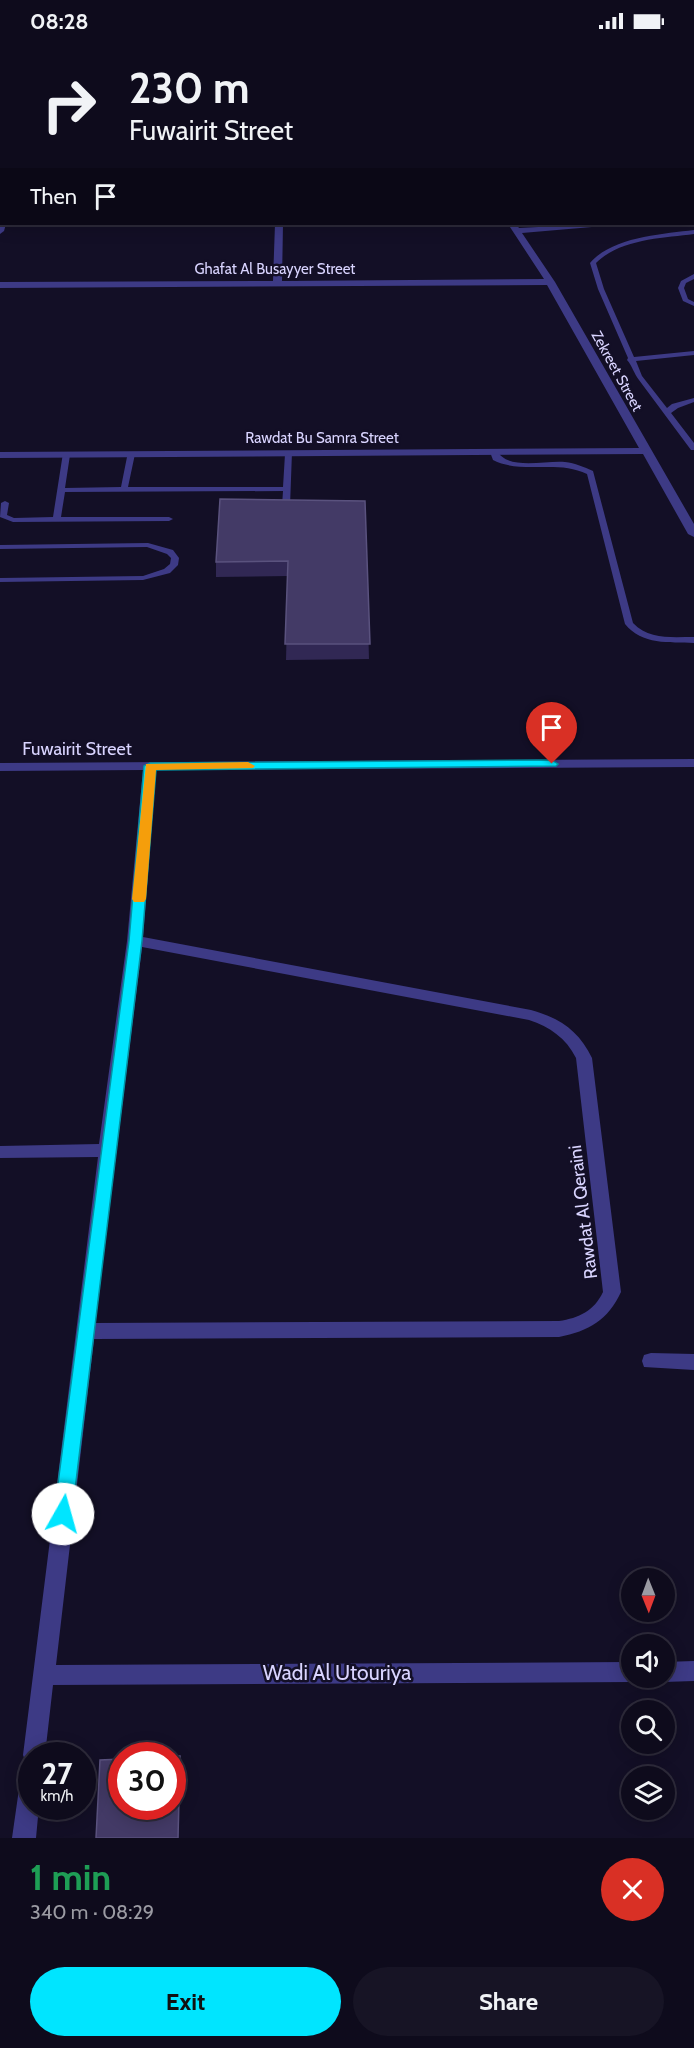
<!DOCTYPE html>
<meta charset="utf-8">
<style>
:root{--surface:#0e0b1c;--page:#171425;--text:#f1f3f6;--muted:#9b9ba3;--line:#2e2b3b;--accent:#00e5ff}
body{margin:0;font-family:Cabin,sans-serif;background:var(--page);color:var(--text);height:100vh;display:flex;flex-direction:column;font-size:22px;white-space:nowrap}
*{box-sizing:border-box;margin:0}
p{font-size:20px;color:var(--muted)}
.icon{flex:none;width:33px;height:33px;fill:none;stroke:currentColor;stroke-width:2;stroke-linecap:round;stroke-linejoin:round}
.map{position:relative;height:1796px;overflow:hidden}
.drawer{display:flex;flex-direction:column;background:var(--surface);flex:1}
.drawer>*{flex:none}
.hud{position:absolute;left:0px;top:0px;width:694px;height:183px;box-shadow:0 3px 15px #0003,0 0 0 2px var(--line);background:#0e0b1c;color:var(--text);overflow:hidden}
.needle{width:39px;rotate:179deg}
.fabs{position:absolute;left:621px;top:1526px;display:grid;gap:12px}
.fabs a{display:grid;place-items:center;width:54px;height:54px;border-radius:50%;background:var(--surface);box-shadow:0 3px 15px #0003,0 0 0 2px var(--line);font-size:30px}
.speed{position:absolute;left:18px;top:1700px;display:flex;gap:12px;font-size:30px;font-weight:700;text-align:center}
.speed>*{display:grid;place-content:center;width:78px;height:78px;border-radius:50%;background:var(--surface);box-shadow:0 3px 15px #0003,0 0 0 2px var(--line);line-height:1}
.speed small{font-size:15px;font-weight:400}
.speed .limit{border:9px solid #d22;background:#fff;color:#111}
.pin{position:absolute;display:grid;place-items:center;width:51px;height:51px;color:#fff;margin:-62px -26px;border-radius:50% 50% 50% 0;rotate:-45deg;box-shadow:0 0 6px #0007}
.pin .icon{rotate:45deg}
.me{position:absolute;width:66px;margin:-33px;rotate:7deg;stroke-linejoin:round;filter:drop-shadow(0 0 4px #0008)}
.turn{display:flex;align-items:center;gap:21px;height:126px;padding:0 30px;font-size:27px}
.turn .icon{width:78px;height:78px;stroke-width:2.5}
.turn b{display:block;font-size:42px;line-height:51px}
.then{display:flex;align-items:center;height:57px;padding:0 30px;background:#0003;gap:12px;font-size:22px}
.round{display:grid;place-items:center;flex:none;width:63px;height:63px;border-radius:32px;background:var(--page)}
.head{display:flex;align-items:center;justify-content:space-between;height:102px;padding:0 30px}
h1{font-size:36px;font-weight:700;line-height:45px;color:#1e9e55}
.button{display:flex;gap:12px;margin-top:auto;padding:12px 30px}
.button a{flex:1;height:69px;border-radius:36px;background:var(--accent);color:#111;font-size:24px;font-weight:700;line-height:69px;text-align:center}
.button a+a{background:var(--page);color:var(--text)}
.status{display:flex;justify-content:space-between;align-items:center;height:42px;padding:0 30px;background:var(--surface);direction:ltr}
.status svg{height:16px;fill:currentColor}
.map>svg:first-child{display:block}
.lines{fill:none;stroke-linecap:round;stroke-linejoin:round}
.lane{fill:#3d3a85;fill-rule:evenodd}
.street{fill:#3d3a85;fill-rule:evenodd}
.wall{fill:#312854}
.shaded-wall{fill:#1d163a}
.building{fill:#433a66;stroke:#5a527e;stroke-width:1.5}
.route{fill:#00e5ff;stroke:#0095a6;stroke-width:1.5}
.slow{fill:#f59e0b}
.labels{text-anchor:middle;stroke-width:5;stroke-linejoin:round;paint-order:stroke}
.far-street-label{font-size:15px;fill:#d9d4ff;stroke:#130f26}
.street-label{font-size:18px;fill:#d9d4ff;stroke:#130f26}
.near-street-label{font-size:21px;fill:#d9d4ff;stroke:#130f26}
</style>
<div class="status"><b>08:28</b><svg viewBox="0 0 49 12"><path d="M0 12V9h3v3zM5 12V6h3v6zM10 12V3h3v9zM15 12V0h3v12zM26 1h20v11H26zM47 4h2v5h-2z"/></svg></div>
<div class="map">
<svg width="694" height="1796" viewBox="0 0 694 1796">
<rect width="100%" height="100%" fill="#130f26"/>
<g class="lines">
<!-- lane -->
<g class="lane">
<polygon points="0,0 25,1 27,2 0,2"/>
<path d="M 694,188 L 694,192 C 663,196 620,197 596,221 L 604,247 L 634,315 L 694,309 L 694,313 L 636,319 L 642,334 L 667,366 L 672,362 L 694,356 L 694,360 L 678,366 L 671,371 L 694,401 L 694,408 L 691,408 C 673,384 657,362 639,338 C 634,332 632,323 627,318 L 628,316 L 598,247 L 590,221 C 612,195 662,192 694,188 Z"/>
<polygon points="694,232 694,237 686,241 684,246 688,257 694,260 694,264 683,259 678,246 681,239"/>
<path d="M 491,408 L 497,408 C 506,429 546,418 565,420 C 575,421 584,425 593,429 L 633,581 C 649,598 672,595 694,595 L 694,601 C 669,600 642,603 625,582 L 587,432 C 557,417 523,433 493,418 L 490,410 Z"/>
<polygon points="128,410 135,412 128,445 283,445 285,412 292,410 290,464 286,466 282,464 283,449 65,450 61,475 169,475 173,477 169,479 13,480 0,475 1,461 5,459 9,461 7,473 14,476 53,475 63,411 70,413 65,446 121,445"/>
<polygon points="148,501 173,508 179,516 178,523 170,531 143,538 0,540 0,536 143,534 164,527 170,522 171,516 167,512 147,505 0,507 0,503"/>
</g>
<!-- street -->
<g class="street">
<polygon points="57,0 63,0 56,2"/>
<polygon points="511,0 555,0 558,2 512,2"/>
<polygon points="673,0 681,0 672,2"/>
<rect x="693" y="9" width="1" height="4"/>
<rect x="693" y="63" width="1" height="4"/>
<rect x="693" y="93" width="1" height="4"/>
<rect x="693" y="168" width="1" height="6"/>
<polygon points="0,180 6,182 4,189 0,192"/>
<polygon points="275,182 283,182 282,239 544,237 508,182 516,182 519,186 596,182 592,185 522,191 555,240 694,482 694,495 688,492 643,412 0,416 0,410 639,406 547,243 0,246 0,240 273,239"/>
<path d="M 694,717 L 694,725 L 156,728 L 143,895 L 531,968 C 560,976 579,989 592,1016 L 621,1250 C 608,1278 589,1289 559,1295 L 94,1297 L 56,1623 L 632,1620 L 632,1635 L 641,1635 L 632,1640 L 53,1643 L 45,1713 L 32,1713 L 32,1764 L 39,1764 L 36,1796 L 12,1796 L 21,1733 L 24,1725 L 30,1723 L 26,1721 L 23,1713 L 98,1115 L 0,1116 L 0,1104 L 99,1102 L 127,899 L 143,728 L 0,729 L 0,721 ZM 142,905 L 529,978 C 550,985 566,996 576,1016 L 603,1250 C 594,1269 579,1276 559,1279 L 95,1281 Z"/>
<polygon points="651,1311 694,1312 694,1328 644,1325 642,1319 644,1313"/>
<polygon points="694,1619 694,1639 664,1640 656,1637 655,1635 664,1635 664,1620"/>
</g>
</g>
<!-- wall -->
<polygon class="wall" points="365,459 369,617 286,618 288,534 216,535 216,520"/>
<!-- shaded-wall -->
<polygon class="shaded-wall" points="180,1714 181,1723 179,1796 178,1796"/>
<!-- building -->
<g class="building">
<polygon points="220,457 365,459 370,602 285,602 288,519 216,520"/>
<polygon points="172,1714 180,1714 178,1796 96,1796 100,1718 122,1717 122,1764 172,1764"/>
</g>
<!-- route -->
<polygon class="route" points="552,718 558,722 556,724 156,728 142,899 72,1472 69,1478 63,1481 56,1478 54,1472 129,899 144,724 150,721"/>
<!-- slow -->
<polygon class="slow" points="248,720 255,724 253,726 156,728 146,857 144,860 134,860 132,857 146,722"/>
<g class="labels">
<!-- far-street labels -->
<g class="far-street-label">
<text x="275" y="232">Ghafat Al Busayyer Street</text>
<text transform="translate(617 329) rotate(61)" y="5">Zekreet Street</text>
<text x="322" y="401">Rawdat Bu Samra Street</text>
</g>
<!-- street labels -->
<g class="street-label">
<text x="77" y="713">Fuwairit Street</text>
<text transform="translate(583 1170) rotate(-97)" y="6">Rawdat Al Qeraini</text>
</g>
<!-- near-street labels -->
<g class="near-street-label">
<text x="337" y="1638">Wadi Al Utouriya</text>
</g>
</g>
</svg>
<div class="fabs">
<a><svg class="needle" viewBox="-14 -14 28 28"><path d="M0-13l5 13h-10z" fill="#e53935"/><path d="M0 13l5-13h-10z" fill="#9b9ba3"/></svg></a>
<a><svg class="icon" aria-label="sound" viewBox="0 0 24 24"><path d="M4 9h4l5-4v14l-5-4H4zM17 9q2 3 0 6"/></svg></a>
<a><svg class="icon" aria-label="search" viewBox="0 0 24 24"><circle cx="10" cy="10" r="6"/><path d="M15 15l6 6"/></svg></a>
<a><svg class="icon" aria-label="layers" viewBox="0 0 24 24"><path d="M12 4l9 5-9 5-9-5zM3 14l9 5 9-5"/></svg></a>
</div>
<div class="speed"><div>27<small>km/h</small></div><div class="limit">30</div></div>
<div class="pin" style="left:552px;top:722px;background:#d93025"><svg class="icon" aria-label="arrive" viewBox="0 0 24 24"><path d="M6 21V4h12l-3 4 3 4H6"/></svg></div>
<svg class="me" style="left:63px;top:1472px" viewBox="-20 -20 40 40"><circle r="19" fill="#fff"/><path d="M0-13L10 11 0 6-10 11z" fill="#00e5ff"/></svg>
<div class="hud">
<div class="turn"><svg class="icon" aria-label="right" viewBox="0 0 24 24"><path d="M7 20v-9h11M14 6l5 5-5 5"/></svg><div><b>230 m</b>Fuwairit Street</div></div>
<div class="then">Then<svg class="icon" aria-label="arrive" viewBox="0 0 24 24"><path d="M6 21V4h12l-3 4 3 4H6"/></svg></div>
</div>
</div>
<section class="drawer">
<div class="head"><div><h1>1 min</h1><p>340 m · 08:29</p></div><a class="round" style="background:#d93025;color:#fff"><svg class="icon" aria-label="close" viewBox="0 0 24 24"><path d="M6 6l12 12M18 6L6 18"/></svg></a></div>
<div class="button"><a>Exit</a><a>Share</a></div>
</section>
